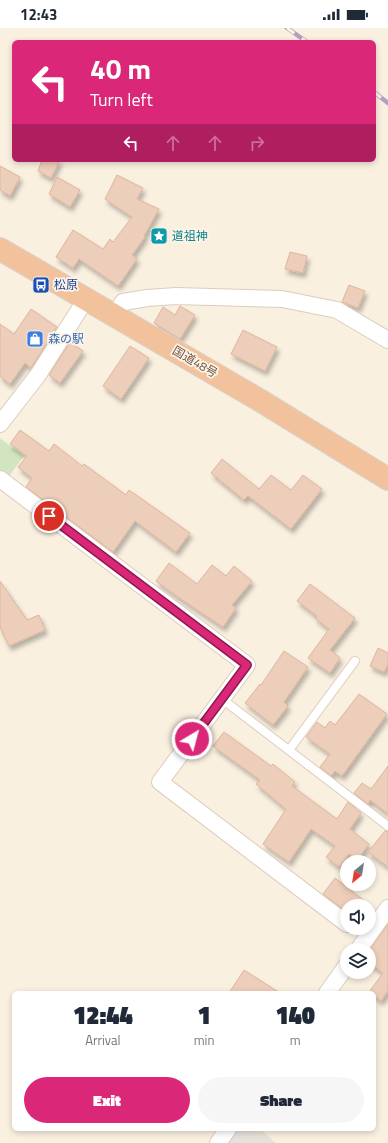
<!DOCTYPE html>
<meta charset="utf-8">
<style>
:root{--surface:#fff;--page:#f6f6f7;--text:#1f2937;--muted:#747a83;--accent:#db2777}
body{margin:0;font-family:"Titillium Web","Noto Sans JP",sans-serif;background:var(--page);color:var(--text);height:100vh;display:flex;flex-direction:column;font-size:15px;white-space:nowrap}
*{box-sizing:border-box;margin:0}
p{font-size:13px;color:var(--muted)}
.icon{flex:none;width:22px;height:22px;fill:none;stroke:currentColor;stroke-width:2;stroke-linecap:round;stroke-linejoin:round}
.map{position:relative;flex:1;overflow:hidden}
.details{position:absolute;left:12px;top:963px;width:364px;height:140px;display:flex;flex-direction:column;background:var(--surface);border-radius:6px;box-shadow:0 2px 6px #0003}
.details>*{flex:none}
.hud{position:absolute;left:12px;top:12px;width:364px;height:122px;border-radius:6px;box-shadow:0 2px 6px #0003;background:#db2777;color:#fff;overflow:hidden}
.needle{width:26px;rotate:210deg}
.fabs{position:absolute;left:340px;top:827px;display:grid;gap:8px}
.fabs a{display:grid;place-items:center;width:36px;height:36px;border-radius:50%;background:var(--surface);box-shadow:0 2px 6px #0003;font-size:20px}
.pin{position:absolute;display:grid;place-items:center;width:34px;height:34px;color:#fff;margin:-17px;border:2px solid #fff;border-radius:50%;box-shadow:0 1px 4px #0007}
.me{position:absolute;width:44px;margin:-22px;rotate:37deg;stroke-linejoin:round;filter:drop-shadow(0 0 3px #0008)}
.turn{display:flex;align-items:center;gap:14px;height:84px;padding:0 12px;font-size:18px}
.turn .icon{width:52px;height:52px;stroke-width:2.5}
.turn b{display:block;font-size:28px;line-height:34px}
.lanes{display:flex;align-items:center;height:38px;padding:0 12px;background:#0003;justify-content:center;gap:20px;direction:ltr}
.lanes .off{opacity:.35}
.eta{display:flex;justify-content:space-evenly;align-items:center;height:68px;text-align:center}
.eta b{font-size:24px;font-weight:800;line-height:28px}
.action{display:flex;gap:8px;margin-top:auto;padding:8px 12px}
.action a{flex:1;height:46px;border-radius:24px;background:var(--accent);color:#fff;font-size:16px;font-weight:800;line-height:46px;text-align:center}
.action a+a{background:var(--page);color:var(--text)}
.status{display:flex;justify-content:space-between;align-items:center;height:28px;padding:0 20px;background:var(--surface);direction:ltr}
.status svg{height:11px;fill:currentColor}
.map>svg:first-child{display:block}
.industrial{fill:#e8e1db}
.green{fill:#d0e5c0}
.building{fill:#edceba;stroke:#deb59c;filter:url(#shadow)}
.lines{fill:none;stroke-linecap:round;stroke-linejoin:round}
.service-casing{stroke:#ddccbd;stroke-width:10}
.minor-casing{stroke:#ddccbd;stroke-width:18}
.trunk-casing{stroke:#d9d3d0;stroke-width:24}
.service{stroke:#fff;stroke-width:8}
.minor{stroke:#fff;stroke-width:16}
.trunk{stroke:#f2c29c;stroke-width:22}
.rail-casing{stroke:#b2a1c1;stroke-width:4.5}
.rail{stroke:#fdf4e6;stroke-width:3;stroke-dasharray:9;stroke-linecap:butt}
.route-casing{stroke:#8e194d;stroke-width:10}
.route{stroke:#db2777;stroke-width:7}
.labels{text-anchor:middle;stroke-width:3.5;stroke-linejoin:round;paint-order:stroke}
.culture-label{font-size:12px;fill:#0d838f;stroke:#fdf4e6;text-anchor:start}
.transit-label{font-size:12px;fill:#164399;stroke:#fdf4e6;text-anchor:start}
.shop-label{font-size:12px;fill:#366cbe;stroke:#fdf4e6;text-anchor:start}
.street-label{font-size:12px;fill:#6e564a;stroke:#fdf4e6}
</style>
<div class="status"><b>12:43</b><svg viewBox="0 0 49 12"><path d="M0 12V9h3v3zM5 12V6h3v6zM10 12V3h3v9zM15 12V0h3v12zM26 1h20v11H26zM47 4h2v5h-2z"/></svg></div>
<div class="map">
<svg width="388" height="1115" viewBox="0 0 388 1115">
<defs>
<filter id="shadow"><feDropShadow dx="2.5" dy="4.5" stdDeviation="2" flood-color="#0004"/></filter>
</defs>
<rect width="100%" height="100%" fill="#faf0e0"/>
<!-- industrial -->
<polygon class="industrial" points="236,1101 260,1101 276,1115 226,1115"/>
<!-- green -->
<polygon class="green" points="0,410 24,428 7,451 0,446"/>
<!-- building -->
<g class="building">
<polygon points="42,132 60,132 51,150 38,143"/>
<polygon points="0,138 20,149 10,168 0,162"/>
<polygon points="117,147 143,160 137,171 159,181 144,208 145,209 132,227 137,231 118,258 79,231 73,240 56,229 73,202 103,221 110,211 113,214 132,189 105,171"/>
<polygon points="57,149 80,162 70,179 49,166"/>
<polygon points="290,224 307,228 303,245 285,241"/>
<polygon points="349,257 365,263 358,280 342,274"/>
<polygon points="180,278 195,287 180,311 154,295 163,279 175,287"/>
<polygon points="31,281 57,299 31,340 25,335 10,356 0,348 0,296 14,306"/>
<polygon points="243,302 277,319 265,343 231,326"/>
<polygon points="70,314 83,323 60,355 49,347"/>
<polygon points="130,318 149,330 121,371 103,358"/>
<polygon points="20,402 49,423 54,416 82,438 84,436 126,467 129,462 190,505 176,524 135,493 113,524 26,459 32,450 18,439 27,428 10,416"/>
<polygon points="222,431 259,461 271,447 291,462 303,447 322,461 291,501 248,468 244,472 211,445"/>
<polygon points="169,535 197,556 212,537 226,548 234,538 252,553 232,577 236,580 223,599 178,569 156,553"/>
<polygon points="0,553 27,592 39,587 45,602 9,618 0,599"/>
<polygon points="310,556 355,590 330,622 340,630 330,645 308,630 329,601 315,590 317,588 297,573"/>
<polygon points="378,620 388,625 388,636 384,644 370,638"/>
<polygon points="284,623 308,639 284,674 288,678 273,697 245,675 260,656 261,657"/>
<polygon points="359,666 387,686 342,748 335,743 331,748 320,739 330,726 306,709 317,694 325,700 330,693 335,697"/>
<polygon points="224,704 271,738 273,736 295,754 292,758 337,791 348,774 361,785 350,801 369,816 357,832 349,826 339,839 326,829 335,818 311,801 289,834 263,816 286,781 256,756 260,752 213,718"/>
<polygon points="388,738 388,786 370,772 368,776 354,765 362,755 371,761"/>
<polygon points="385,803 388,803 388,839 368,824"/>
<polygon points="335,850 371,878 347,878 347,884 323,866"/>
<polygon points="388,896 388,963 381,973 374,968 374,965 369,964 383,945 369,935 369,923"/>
<polygon points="244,942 280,965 229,965"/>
</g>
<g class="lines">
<!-- service casing -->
<g class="service-casing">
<g id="service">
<polyline points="222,671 388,798"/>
<polyline points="289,722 355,633"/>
</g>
</g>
<!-- minor casing -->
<g class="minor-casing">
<g id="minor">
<polyline points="115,286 123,274 147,270 176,268 282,271 337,282 388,312"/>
<polyline points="0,396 38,347 86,271"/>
<polyline points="0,451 247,637 160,754 347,896"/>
<polyline points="358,922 388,880"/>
<polyline points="327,965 347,937"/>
<polyline points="218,1115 228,1101"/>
</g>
</g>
<!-- trunk casing -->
<g class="trunk-casing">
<polyline id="trunk" points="0,221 261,373 388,451"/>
</g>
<!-- service -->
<use href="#service" class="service"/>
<!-- minor -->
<use href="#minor" class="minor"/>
<!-- trunk -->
<use href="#trunk" class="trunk"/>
<!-- rail casing -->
<g class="rail-casing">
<g id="rail">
<polyline points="287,0 307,14"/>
<polyline points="374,64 388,75"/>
</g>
</g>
<!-- rail -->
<use href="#rail" class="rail"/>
</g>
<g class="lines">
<!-- route casing -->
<g class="route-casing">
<polyline id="route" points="49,488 247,637 192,711"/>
</g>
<!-- route -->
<use href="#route" class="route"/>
</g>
<!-- icons -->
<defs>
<g id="sight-square" transform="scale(0.9)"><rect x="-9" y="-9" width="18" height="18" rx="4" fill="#0f9aa8" stroke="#fdf4e6"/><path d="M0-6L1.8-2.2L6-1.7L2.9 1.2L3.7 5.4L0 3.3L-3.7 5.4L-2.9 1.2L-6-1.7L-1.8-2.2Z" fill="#fff"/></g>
<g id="bus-square" transform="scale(0.9)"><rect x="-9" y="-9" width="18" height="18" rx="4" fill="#1a4fb4" stroke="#fdf4e6"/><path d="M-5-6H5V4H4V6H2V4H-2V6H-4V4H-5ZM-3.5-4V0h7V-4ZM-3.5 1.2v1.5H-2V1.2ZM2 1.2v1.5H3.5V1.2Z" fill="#fff"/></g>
<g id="shop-square" transform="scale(0.9)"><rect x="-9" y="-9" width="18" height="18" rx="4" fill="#3f7fe0" stroke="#fdf4e6"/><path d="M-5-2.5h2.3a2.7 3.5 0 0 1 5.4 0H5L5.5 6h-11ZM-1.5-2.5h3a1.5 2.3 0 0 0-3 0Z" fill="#fff"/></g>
</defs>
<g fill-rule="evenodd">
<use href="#sight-square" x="159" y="208"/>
<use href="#bus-square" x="41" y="257"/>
<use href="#shop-square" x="35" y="311"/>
</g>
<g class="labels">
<!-- culture labels -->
<g class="culture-label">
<text x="172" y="212">道祖神</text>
</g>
<!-- transit labels -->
<g class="transit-label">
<text x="54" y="261">松原</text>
</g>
<!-- shop labels -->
<g class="shop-label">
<text x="48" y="315">森の駅</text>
</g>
<!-- street labels -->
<g class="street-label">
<text transform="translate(195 334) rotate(30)" y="4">国道48号</text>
</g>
</g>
</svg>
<div class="fabs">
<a><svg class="needle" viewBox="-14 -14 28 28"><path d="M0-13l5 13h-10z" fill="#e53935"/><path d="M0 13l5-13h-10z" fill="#747a83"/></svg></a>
<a><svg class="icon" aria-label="sound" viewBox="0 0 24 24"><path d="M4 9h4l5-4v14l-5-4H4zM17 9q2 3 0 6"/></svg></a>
<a><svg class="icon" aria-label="layers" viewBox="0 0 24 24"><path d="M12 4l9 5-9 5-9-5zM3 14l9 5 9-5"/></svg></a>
</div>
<div class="pin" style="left:49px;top:488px;background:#d93025"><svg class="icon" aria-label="arrive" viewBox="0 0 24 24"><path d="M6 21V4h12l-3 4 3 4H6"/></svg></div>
<svg class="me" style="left:192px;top:711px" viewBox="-20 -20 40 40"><circle r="17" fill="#db2777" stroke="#fff" stroke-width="3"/><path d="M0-11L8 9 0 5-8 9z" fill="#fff"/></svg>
<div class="hud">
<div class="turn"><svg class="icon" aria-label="left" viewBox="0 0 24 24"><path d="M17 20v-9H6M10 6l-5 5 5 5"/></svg><div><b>40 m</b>Turn left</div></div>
<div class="lanes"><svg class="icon" aria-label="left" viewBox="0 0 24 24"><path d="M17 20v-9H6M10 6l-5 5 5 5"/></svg><svg class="icon off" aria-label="ahead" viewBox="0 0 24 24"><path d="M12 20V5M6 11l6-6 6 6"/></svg><svg class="icon off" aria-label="ahead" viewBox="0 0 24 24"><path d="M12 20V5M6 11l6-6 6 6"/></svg><svg class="icon off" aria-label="right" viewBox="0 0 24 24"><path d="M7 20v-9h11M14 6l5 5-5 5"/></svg></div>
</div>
<section class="details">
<div class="eta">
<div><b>12:44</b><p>Arrival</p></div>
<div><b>1</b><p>min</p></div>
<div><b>140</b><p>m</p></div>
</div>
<div class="action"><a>Exit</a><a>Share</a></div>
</section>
</div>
